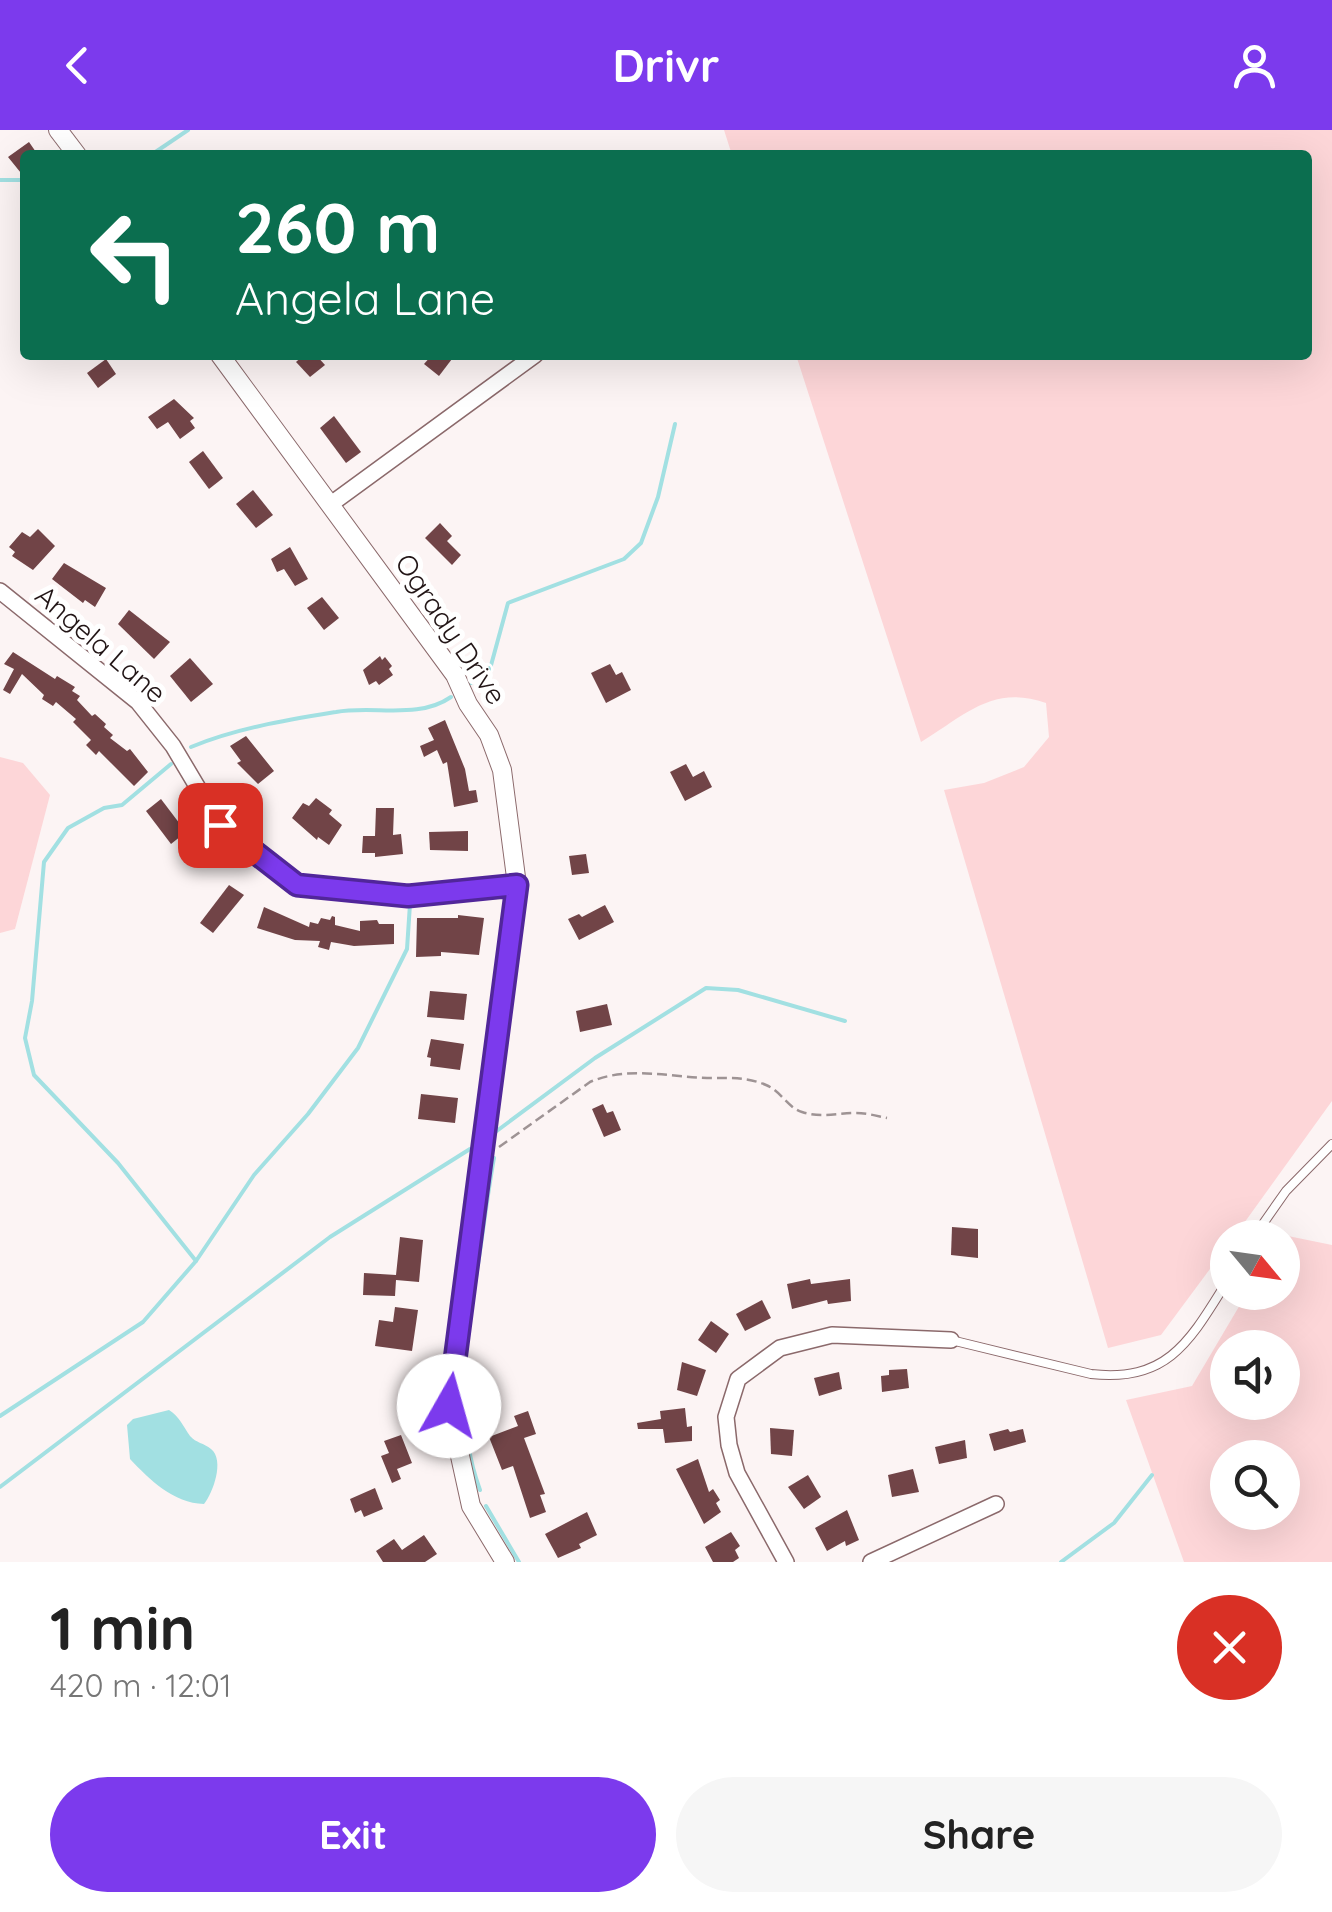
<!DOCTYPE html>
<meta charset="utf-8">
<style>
:root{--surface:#fff;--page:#f6f6f6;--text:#222;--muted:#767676;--accent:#7c3aed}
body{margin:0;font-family:Quicksand,sans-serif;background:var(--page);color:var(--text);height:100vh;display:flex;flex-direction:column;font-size:38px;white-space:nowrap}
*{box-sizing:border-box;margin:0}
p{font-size:32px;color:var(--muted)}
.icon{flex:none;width:55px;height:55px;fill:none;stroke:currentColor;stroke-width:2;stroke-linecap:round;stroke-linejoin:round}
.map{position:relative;height:1432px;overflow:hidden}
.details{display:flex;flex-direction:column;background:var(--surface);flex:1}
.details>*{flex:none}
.banner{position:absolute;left:20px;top:20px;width:1292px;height:210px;border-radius:10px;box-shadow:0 10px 40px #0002;background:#0b6e4f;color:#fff;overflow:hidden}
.needle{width:65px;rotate:119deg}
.tools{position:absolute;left:1210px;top:1090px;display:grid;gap:20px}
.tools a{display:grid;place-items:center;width:90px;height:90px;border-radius:50%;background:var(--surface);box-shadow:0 10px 40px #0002;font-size:50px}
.pin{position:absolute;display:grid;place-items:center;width:85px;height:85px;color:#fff;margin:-42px;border-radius:20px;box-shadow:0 5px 15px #0006}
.me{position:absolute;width:110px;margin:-55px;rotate:7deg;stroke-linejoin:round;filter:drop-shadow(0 0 8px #0008)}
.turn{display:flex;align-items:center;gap:35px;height:210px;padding:0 50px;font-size:45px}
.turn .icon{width:130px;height:130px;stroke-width:2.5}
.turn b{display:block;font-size:70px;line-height:85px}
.round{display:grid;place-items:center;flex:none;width:105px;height:105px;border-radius:52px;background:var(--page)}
.overview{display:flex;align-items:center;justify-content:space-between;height:170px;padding:0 50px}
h1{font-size:60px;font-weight:700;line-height:75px}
.action{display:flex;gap:20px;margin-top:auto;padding:20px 50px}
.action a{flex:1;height:115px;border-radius:60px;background:var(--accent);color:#fff;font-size:40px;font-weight:700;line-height:115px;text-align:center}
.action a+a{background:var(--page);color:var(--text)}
header{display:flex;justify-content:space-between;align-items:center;height:130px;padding:0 50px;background:var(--accent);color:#fff;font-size:45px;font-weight:700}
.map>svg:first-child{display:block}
.green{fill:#fdd6d8;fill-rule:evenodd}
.water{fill:#a2e0e2}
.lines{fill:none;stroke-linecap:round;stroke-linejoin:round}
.stream{stroke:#a2e0e2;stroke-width:4}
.building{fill:#714447}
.service-casing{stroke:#8b696b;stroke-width:10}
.minor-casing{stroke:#8b696b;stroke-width:18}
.tertiary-casing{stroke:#8b696b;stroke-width:20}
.path{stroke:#9e9394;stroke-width:2.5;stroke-dasharray:10 5;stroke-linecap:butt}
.service{stroke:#fff;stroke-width:8}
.minor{stroke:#fff;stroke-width:15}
.tertiary{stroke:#fff;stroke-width:18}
.route-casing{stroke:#51269a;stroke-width:25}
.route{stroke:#7c3aed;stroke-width:18}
.labels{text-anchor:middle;stroke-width:10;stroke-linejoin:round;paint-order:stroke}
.street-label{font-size:28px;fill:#221516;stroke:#fff}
</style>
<header><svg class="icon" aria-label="back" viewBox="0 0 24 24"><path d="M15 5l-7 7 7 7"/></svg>Drivr<svg class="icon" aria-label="person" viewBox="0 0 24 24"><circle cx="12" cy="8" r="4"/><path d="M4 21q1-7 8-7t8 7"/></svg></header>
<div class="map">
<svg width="1332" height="1432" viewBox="0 0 1332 1432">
<rect width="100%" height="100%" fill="#fcf4f4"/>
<!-- green -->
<g class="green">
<path d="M 724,0 L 1332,0 L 1332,971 L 1234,1107 L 1228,1108 L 1227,1116 L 1161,1205 L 1108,1218 L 944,660 L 984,653 L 1024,637 L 1049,607 L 1046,573 C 993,554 965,585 921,612 L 796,225 L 1308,225 L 1308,25 L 732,25 Z"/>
<polygon points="0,627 23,633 50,665 15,799 0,803"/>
<path d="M 1288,1106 L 1332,1115 L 1332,1432 L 1184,1432 L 1126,1270 L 1192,1256 L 1247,1163 L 1282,1162 L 1283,1113 ZM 1228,1218 L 1282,1218 L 1282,1272 L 1228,1272 ZM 1228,1328 L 1282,1328 L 1282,1382 L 1228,1382 Z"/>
</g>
<!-- water -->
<path class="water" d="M 169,1280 C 179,1286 183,1296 190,1306 C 196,1313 204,1313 211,1319 C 225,1330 213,1363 204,1374 C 173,1373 150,1350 130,1329 L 127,1295 L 133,1289 Z"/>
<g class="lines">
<!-- stream -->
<g class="stream">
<polyline points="151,25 188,0"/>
<polyline points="0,50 25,50"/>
<polyline points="471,553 490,539 508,473 624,429 641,413 658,367 675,294"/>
<path d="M 191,617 C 237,598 287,590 336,582 C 373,575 418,590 451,567"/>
<polyline points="494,1003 595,928 706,858 738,860 845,891"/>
<polyline points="196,1131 254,1045 308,984 358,918 407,819 410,774"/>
<polyline points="0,1286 143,1192 196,1131 118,1033 34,945 25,908 32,871 44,732 68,698 104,678 122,675 171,634"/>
<polyline points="0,1357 330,1107 470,1019"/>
<path d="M 480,1360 C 452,1284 467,1206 479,1128 C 484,1095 488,1061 494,1028"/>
<polyline points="486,1376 519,1432"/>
<polyline points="1061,1432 1114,1393 1152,1345"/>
</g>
</g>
<!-- building -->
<g class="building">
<polygon points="29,12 38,25 25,25 25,48 8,27"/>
<polygon points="304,225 316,225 325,235 310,247 296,232"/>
<polygon points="432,225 455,225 439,246 424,234"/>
<polygon points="106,229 116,244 98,258 87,243"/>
<polygon points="174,269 194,288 190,291 195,298 180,309 168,292 157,299 148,287"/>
<polygon points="334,286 361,322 346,333 320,298"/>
<polygon points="203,321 223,348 209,359 189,332"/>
<polygon points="253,360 273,385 256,398 236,374"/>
<polygon points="440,393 452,406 447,411 461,425 452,435 425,408"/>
<polygon points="38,399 55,416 33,440 12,426 15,422 9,417 22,402 30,407"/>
<polygon points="290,417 308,449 295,456 284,439 277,442 271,429"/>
<polygon points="64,433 106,458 95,477 85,470 83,473 52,449"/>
<polygon points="322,467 339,488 324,500 307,478"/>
<polygon points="129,480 170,512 154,529 118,494"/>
<polygon points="13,522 55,549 57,546 75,557 72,561 80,566 77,570 92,586 95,584 106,594 104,597 113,605 110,608 127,621 130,619 148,642 134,656 99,621 96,625 86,615 91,610 73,592 76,589 56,572 53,576 42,569 44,565 22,544 10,564 3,560 14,539 4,534"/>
<polygon points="380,526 382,530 385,527 392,536 389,539 393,545 379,555 376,551 369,555 363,540"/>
<polygon points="190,528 213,554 191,572 170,546"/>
<polygon points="610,534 616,545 622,542 631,560 606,573 591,543"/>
<polygon points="445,590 465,639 469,661 476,660 478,672 454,677 447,632 443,634 437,620 424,627 420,616 434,610 428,598"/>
<polygon points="246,606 274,641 258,654 237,633 241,631 230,616"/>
<polygon points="686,634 693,647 704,641 712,657 685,671 670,642"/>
<polygon points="316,668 332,680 329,684 342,695 329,715 318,707 317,710 292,688 303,673 309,676"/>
<polygon points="161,669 186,702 171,714 146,681"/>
<polygon points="376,678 394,678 393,705 401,704 403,724 375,727 375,723 362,723 363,706 375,706"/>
<polygon points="468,701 468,721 430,720 429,702"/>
<polygon points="586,724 589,743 572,745 569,726"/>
<polygon points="229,755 244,765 213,803 200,793"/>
<polygon points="605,775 614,792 579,810 568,789 579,784 582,787"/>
<polygon points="264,777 309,797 310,792 318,794 321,788 330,790 332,786 335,787 335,795 360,801 360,791 377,790 379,794 394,794 394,814 354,816 331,812 329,820 318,817 320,811 295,810 257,798"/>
<polygon points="458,785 484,788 479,825 441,822 441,826 416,827 417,788 458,788"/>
<polygon points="430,861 467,864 464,890 427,887"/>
<polygon points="607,874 612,895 580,902 576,881"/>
<polygon points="431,909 464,914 460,940 430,936 431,928 427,927"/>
<polygon points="421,964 458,968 455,993 418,989"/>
<polygon points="603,974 607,983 613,981 621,1000 604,1007 592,979"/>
<polygon points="952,1097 978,1099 978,1128 951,1125"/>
<polygon points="400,1107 423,1110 419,1152 396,1150 395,1166 363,1165 364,1143 396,1145"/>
<polygon points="810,1149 811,1154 850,1149 851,1171 828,1174 827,1170 792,1179 787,1154"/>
<polygon points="762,1170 771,1188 745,1201 736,1184"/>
<polygon points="395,1177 418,1180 412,1221 375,1216 379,1190 393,1192"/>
<polygon points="711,1191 729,1204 716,1223 698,1210"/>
<polygon points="682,1232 706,1240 697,1266 677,1260"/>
<polygon points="907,1239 909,1258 882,1262 881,1246 889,1245 889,1240"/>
<polygon points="839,1242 842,1259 819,1266 814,1248"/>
<polygon points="685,1278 687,1297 692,1296 692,1311 665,1313 663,1299 638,1299 637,1293 661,1289 660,1281"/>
<polygon points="528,1281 536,1304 524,1308 545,1364 540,1365 546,1382 530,1388 513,1336 502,1340 489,1307 518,1296 514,1286"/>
<polygon points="770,1298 794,1300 792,1326 771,1324"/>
<polygon points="1008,1299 1010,1302 1023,1299 1026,1312 994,1321 989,1304"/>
<polygon points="401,1305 412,1333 397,1339 401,1349 392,1353 381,1326 389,1323 384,1311"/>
<polygon points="965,1310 967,1328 939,1334 935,1317"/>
<polygon points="698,1329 709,1362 713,1359 720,1370 716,1373 721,1382 704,1394 676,1339"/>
<polygon points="913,1339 919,1362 892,1367 888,1345"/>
<polygon points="808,1345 821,1367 804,1379 788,1357"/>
<polygon points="375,1358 383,1379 364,1387 361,1380 355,1383 350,1369"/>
<polygon points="847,1380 859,1410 846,1416 845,1411 827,1421 815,1398"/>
<polygon points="587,1382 597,1405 579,1414 581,1418 558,1428 545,1404"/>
<polygon points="731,1402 740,1416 735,1420 739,1428 733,1432 713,1432 705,1417"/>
<polygon points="424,1405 437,1424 425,1432 383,1432 376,1421 394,1409 402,1420"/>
</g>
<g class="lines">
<!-- service casing -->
<g class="service-casing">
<g id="service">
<polyline points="1253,1108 1286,1061 1332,1014"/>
<path d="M 951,1210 L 1091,1244 C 1169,1253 1191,1209 1228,1150"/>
</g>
</g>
<!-- minor casing -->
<g class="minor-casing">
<g id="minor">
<polyline points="331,374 535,225"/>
<polyline points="0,461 138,572 173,616 220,695 297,755 408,766 517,755"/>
<polyline points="786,1432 737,1343 729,1315 726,1287 738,1249 780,1218 832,1205 951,1210"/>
<polyline points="871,1432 996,1374"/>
</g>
</g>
<!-- tertiary casing -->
<g class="tertiary-casing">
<g id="tertiary">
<polyline points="58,0 77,25"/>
<polyline points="220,225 455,545 468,574 489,605 502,640 517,755 449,1276 471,1376 505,1432"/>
</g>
</g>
<!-- path -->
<path class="path" d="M 499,1017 L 590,952 C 630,935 671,948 713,948 C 732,948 747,947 766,955 C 781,961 788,978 802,982 C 821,988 838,983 856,983 C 867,983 877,986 887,988"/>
<!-- service -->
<use href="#service" class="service"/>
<!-- minor -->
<use href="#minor" class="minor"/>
<!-- tertiary -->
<use href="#tertiary" class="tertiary"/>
</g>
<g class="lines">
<!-- route casing -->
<g class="route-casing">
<polyline id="route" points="220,695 297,755 408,766 517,755 449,1276"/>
</g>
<!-- route -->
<use href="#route" class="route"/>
</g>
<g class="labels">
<!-- street labels -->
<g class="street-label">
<text transform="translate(451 499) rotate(56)" y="10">Ogrady Drive</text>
<text transform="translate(101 514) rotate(41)" y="10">Angela Lane</text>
</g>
</g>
</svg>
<div class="tools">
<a><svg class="needle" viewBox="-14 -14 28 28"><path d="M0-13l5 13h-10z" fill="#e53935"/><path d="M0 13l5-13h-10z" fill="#767676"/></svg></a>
<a><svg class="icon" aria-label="sound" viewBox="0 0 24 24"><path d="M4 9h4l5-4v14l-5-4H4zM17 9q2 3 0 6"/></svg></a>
<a><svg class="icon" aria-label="search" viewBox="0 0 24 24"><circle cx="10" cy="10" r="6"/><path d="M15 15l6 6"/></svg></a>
</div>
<div class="pin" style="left:220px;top:695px;background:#d93025"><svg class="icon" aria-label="arrive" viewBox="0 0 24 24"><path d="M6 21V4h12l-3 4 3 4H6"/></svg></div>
<svg class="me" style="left:449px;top:1276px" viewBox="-20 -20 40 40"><circle r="19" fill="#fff"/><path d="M0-13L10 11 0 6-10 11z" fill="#7c3aed"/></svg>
<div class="banner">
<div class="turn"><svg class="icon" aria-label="left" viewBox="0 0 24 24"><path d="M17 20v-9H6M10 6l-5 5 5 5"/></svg><div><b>260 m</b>Angela Lane</div></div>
</div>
</div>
<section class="details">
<div class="overview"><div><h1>1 min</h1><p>420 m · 12:01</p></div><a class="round" style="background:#d93025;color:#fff"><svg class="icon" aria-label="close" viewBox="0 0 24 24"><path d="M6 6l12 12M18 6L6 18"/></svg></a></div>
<div class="action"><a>Exit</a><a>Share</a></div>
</section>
